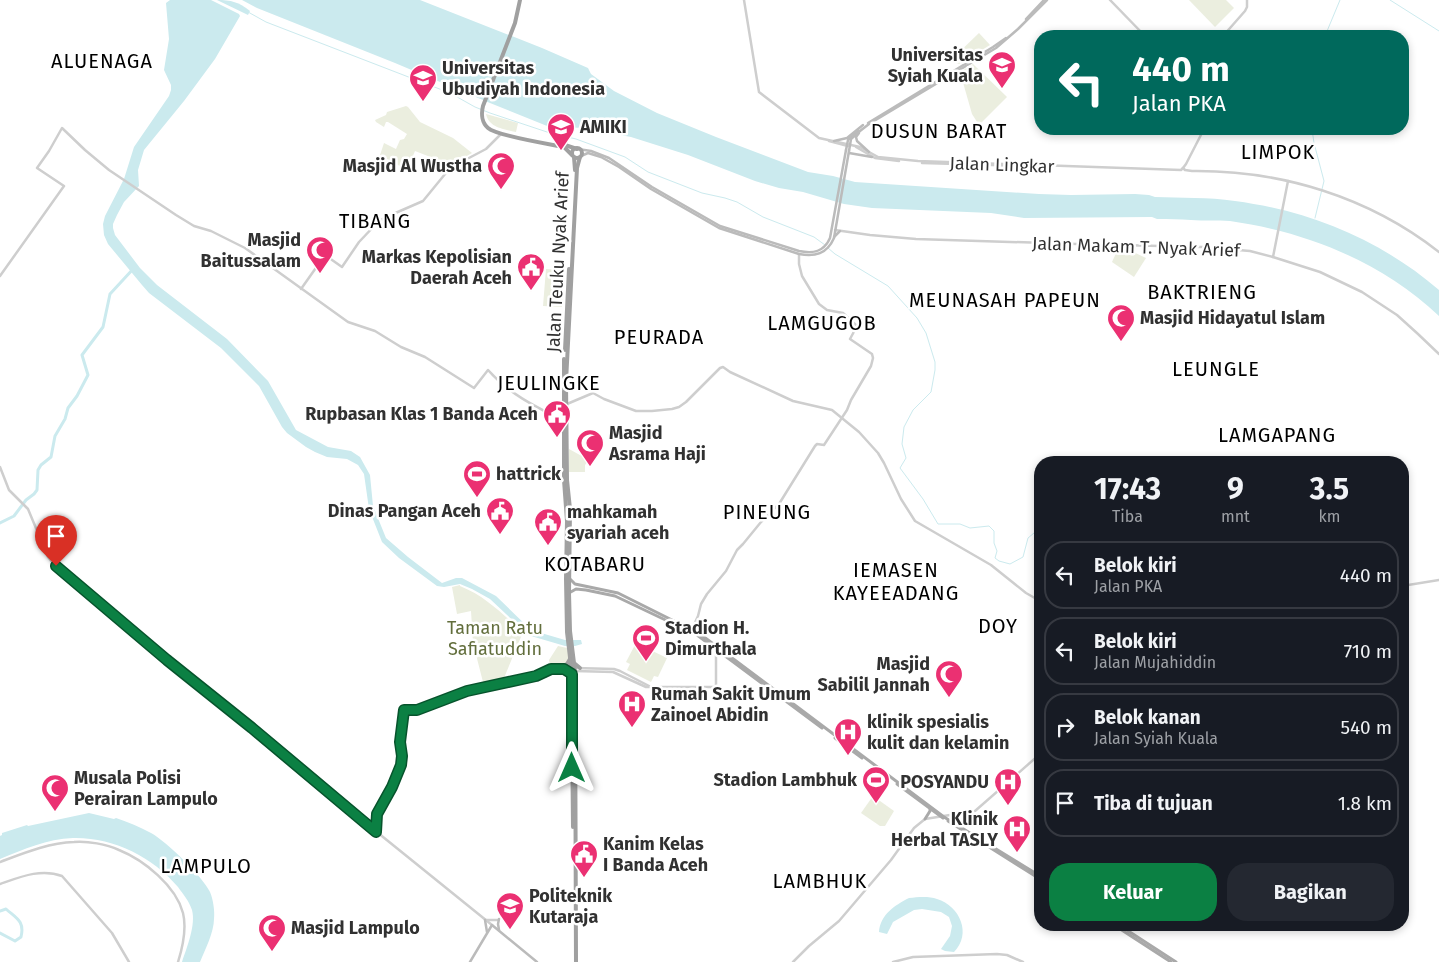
<!DOCTYPE html>
<html lang="id">
<style>
:root{--surface:#171b24;--page:#242831;--text:#f1f3f6;--muted:#9ea1a6;--line:#363941;--accent:#0b8043}
body{margin:0;font-family:"Fira Sans",sans-serif;background:var(--page);color:var(--text);height:100vh;display:flex;flex-direction:column;font-size:19px;white-space:nowrap}
*{box-sizing:border-box;margin:0}
p{font-size:16px;color:var(--muted)}
.icon{flex:none;width:28px;height:28px;fill:none;stroke:currentColor;stroke-width:2;stroke-linecap:round;stroke-linejoin:round}
.map{position:relative;flex:1;overflow:hidden}
.sheet{position:absolute;left:1034px;top:456px;width:375px;height:475px;display:flex;flex-direction:column;background:var(--surface);border-radius:20px;box-shadow:0 2px 8px #0003}
.sheet>*{flex:none}
.top-card{position:absolute;left:1034px;top:30px;width:375px;height:105px;border-radius:20px;box-shadow:0 2px 8px #0003;background:#00695c;color:#fff;overflow:hidden}
.pin{position:absolute;display:grid;place-items:center;width:42px;height:42px;color:#fff;margin:-51px -21px;border-radius:50% 50% 50% 0;rotate:-45deg;box-shadow:0 0 5px #0007}
.pin .icon{rotate:45deg}
.me{position:absolute;width:55px;margin:-28px;rotate:0deg;stroke-linejoin:round;filter:drop-shadow(0 0 4px #0008)}
.turn{display:flex;align-items:center;gap:18px;height:105px;padding:0 15px;font-size:22px}
.turn .icon{width:65px;height:65px;stroke-width:2.5}
.turn b{display:block;font-size:35px;line-height:42px}
.eta{display:flex;justify-content:space-evenly;align-items:center;height:85px;text-align:center}
.eta b{font-size:30px;font-weight:700;line-height:35px}
.cta{display:flex;gap:10px;margin-top:auto;padding:10px 15px}
.cta a{flex:1;height:58px;border-radius:20px;background:var(--accent);color:#fff;font-size:20px;font-weight:700;line-height:58px;text-align:center}
.cta a+a{background:var(--page);color:var(--text)}
ul{padding:0;list-style:none}
li{display:flex;align-items:center;gap:15px;height:68px;margin:0 10px 8px;padding:0 5px;border:2px solid var(--line);border-radius:20px}
li div{flex:1}
li b{display:block;font-size:19px}
li em{font-style:normal}
.map>svg:first-child{display:block}
.green{fill:#ebeedf}
.water{fill:#cbeaee}
.lines{fill:none;stroke-linecap:round;stroke-linejoin:round}
.stream{stroke:#cbeaee;stroke-width:1}
.river{stroke:#cbeaee;stroke-width:3}
.tertiary{stroke:#cecece;stroke-width:2.5}
.secondary{stroke:#bbb;stroke-width:2.5}
.primary{stroke:#a9a9a9;stroke-width:3}
.trunk{stroke:#a0a0a0;stroke-width:4}
.secondary-bridge{stroke:#bbb;stroke-width:2.5}
.route-casing{stroke:#07532c;stroke-width:12}
.route{stroke:#0b8043;stroke-width:9}
.labels{text-anchor:middle;stroke-width:5;stroke-linejoin:round;paint-order:stroke}
.poi-label{font-size:18px;font-weight:bold;fill:#313131;stroke:#fff;text-anchor:start}
.street-label{font-size:18px;fill:#313131;stroke:#fff}
.park-label{font-size:18px;fill:#626e3c;stroke:#fff}
.quarter-label{font-size:20px;letter-spacing:1px;fill:#000;stroke:#fff}
</style>
<div class="map">
<svg width="1439" height="962" viewBox="0 0 1439 962">
<rect width="100%" height="100%" fill="#fff"/>
<!-- green -->
<g class="green">
<polygon points="1189,0 1226,0 1234,8 1215,27"/>
<polygon points="979,33 990,45 959,64 950,61"/>
<polygon points="973,64 1007,97 979,125 972,114 960,72"/>
<polygon points="406,106 408,107 420,122 453,138 472,153 451,165 415,151 407,170 380,155 384,143 396,149 400,140 404,139 407,134 388,122 386,122 384,127 376,122 375,120 386,115 387,112"/>
<path d="M 486,114 L 518,123 L 516,132 C 504,129 489,128 486,114 Z"/>
<polygon points="1118,249 1127,249 1146,258 1134,277 1112,262"/>
<polygon points="546,269 564,270 562,307 543,306"/>
<polygon points="569,449 589,460 585,465 585,472 569,472"/>
<path d="M 460,585 L 460,586 C 487,597 502,614 523,632 L 504,678 L 483,682 L 473,643 L 471,611 L 457,614 L 452,587 Z"/>
<polygon points="636,643 667,658 658,677 654,676 651,682 627,670 630,664 626,662"/>
<polygon points="558,646 567,648 570,659 564,665 550,666 549,660"/>
<polygon points="873,796 894,811 885,826 880,826 861,813"/>
</g>
<!-- water -->
<g class="water">
<polygon points="170,0 211,0 239,14 240,16 215,59 184,101 144,150 138,170 139,186 124,202 117,215 113,224 113,228 115,235 140,268 157,285 227,339 268,381 296,430 328,447 351,451 360,457 370,475 373,506 386,538 408,557 442,583 456,578 462,578 496,596 531,630 565,640 581,640 582,644 575,646 565,646 531,636 524,631 490,599 472,589 460,584 444,587 437,586 399,558 382,542 369,509 364,474 358,465 347,459 327,457 315,452 306,447 287,433 282,427 259,386 221,348 149,293 142,285 108,244 104,235 103,224 105,216 124,179 134,147 169,96 171,90 171,85 164,70 169,39 166,3"/>
<path d="M 217,0 C 231,0 239,2 250,11 L 248,15 Z"/>
<path d="M 242,0 L 420,0 L 542,48 L 588,68 L 591,74 L 614,91 L 657,113 L 716,137 L 808,172 L 833,176 L 855,182 L 1039,194 L 1071,195 L 1135,194 L 1149,195 L 1155,197 C 1181,198 1208,197 1235,201 C 1310,211 1381,240 1439,290 L 1439,316 C 1382,262 1307,232 1230,221 C 1217,220 1204,221 1191,220 C 1180,219 1169,219 1157,219 L 1152,217 L 1024,218 L 991,213 L 872,208 L 844,204 L 803,192 L 779,188 L 755,181 L 688,155 L 631,137 L 584,128 L 560,127 L 557,130 L 490,103 L 395,63 L 257,8 Z"/>
<path d="M 89,813 L 114,819 L 116,818 C 128,822 140,827 151,833 C 166,841 203,877 210,892 C 213,899 215,911 214,919 C 214,932 205,950 200,962 L 182,962 C 187,947 196,925 192,910 C 189,901 183,894 178,887 C 153,857 113,837 73,838 C 47,839 24,849 0,859 L 0,836 L 2,835 L 2,833 L 27,825 L 28,826 Z"/>
<path d="M 909,898 C 918,897 929,896 937,899 C 960,906 972,934 954,952 L 945,951 L 941,949 L 950,936 L 952,926 L 949,917 L 941,912 L 922,909 L 914,910 L 893,922 L 887,934 L 879,932 C 880,915 895,905 909,898 Z"/>
</g>
<g class="lines">
<!-- stream -->
<g class="stream">
<polyline points="1390,0 1439,31"/>
<polyline points="248,12 266,22 450,93 475,107 490,113 547,132 576,139 625,157 648,172 702,193 725,198 737,202 763,217 814,237 825,245"/>
<polyline points="1325,36 1340,0"/>
<polyline points="1312,129 1314,143 1324,181 1315,218"/>
<polyline points="828,248 835,254 888,286 917,318 926,333 935,362 935,370 931,392 913,410 904,427 902,444 906,458 900,468 923,499 938,524 960,524 970,528 989,526 994,531 994,543 997,551 995,558 999,561 1010,564 1023,557 1028,538 1040,528"/>
</g>
<!-- river -->
<g class="river">
<polyline points="0,523 14,516 26,500 34,494 37,490 38,470 41,465 51,457 55,436 65,419 68,408 77,396 88,375 82,355 103,327 110,294 134,268"/>
<path d="M 0,911 L 6,909 C 16,918 25,921 21,937 L 15,941 L 0,933"/>
</g>
<!-- tertiary -->
<g class="tertiary">
<polyline points="744,0 759,92 819,138 860,147 878,157 918,161 1181,170 1183,168 1186,164 1204,129"/>
<polyline points="1110,0 1145,36"/>
<polyline points="1223,36 1245,11 1247,7 1247,0"/>
<polyline points="829,141 848,146"/>
<polyline points="856,147 875,158 899,161"/>
<polyline points="922,163 1029,166"/>
<path d="M 1183,168 L 1185,170 L 1192,171 C 1281,170 1369,197 1439,252"/>
<polyline points="835,230 870,235 916,239 1077,244 1202,247 1250,251 1273,257 1320,272 1362,292 1397,315 1418,334 1439,354"/>
<polyline points="1273,257 1288,181"/>
<path d="M 0,276 L 64,186 L 37,168 L 49,151 L 62,128 L 85,150 L 109,170 L 176,215 L 194,226 L 211,231 L 245,248 L 348,322 L 375,331 L 401,347 L 425,357 L 474,388 L 488,370 C 509,394 536,407 564,421"/>
<polyline points="301,289 325,255 342,267 359,242 377,223 384,218 423,201 450,168 486,149 501,134"/>
<polyline points="567,404 593,393 604,399 636,411 652,411 672,409 679,407 686,402 720,368 723,367 730,372 793,401 832,410 859,432 878,453 884,463 901,499 915,521 991,565 1026,593 1040,601"/>
<polyline points="0,467 9,490 28,509 48,557 56,567 310,778 492,925"/>
<polyline points="1402,586 1439,580"/>
<polyline points="692,629 698,616 701,604 707,594 726,571 737,550 743,544 761,522 779,504 815,446 817,444 824,445 847,410 851,400 871,366 873,358 872,354 850,339 857,326 843,313 827,310 819,304 802,276 799,264 799,254"/>
<polyline points="170,656 171,663"/>
<polyline points="557,669 571,669 575,671 613,672 646,687 716,687 716,650"/>
<path d="M 376,832 L 377,815 L 392,787 L 401,765 L 402,756 L 400,742 L 404,710 C 431,709 459,693 485,685 C 501,681 518,679 534,674 C 545,671 563,662 575,668 L 614,669 L 620,671 L 651,687"/>
<path d="M 0,862 C 24,853 48,843 74,842 C 88,841 106,844 119,850 C 144,860 176,886 183,913 C 187,929 183,946 178,962"/>
<path d="M 0,884 C 20,877 41,868 62,876 L 112,933 L 129,962"/>
<polyline points="486,920 498,920"/>
<polyline points="793,962 809,946 839,921 891,860 914,828 925,819 975,811 1040,754"/>
<polyline points="893,962 913,957 997,954 1007,955 1023,962"/>
</g>
<!-- secondary -->
<g class="secondary">
<polyline points="1026,19 1044,0"/>
<polyline points="868,123 993,47 1006,38"/>
<polyline points="860,131 869,124 996,48 1018,29 1047,0"/>
<polyline points="859,133 856,137 857,141 869,152"/>
<polyline points="834,141 847,138 863,125"/>
<path d="M 578,149 L 591,151 L 609,158 L 652,187 L 720,226 L 799,251 C 813,254 824,252 830,238 L 846,150"/>
<polyline points="849,153 872,157"/>
<path d="M 581,156 L 588,153 L 601,157 L 619,167 L 651,189 L 719,228 L 799,254 C 815,257 827,254 834,238 L 849,151"/>
<polyline points="834,237 840,231"/>
<polyline points="485,920 487,932"/>
<polyline points="499,930 498,924 499,919"/>
<polyline points="470,962 492,925 537,962"/>
</g>
<!-- primary -->
<g class="primary">
<polyline points="569,578 575,584 618,593 700,634 944,817 1040,876"/>
<polyline points="569,593 576,589 586,590 615,596 697,635 822,728"/>
<polyline points="835,738 862,758"/>
<polyline points="897,784 943,818"/>
<polyline points="925,819 930,811 930,808"/>
<polyline points="948,821 1040,879"/>
<polyline points="1114,925 1171,962"/>
<polyline points="1119,925 1176,962"/>
</g>
<!-- trunk -->
<g class="trunk">
<path d="M 520,0 L 515,23 L 483,106 C 481,114 482,123 488,128 C 497,136 549,144 564,147 L 572,155"/>
<polyline points="562,144 577,149"/>
<circle cx="577" cy="153" r="5"/>
<polyline points="574,157 575,170"/>
<polyline points="565,350 569,269"/>
<polyline points="564,359 564,480 567,521 566,579 567,632 572,674 572,694"/>
<polyline points="574,663 580,668"/>
<polyline points="561,667 567,664 570,659"/>
<polyline points="564,669 572,674"/>
<polyline points="572,726 573,827"/>
<polyline points="576,962 575,671 570,631 569,593 570,509 567,480 566,382 577,168 580,157"/>
</g>
<!-- secondary-bridge -->
<g class="secondary-bridge">
<polyline points="846,150 848,140 858,130"/>
<polyline points="849,151 851,139 859,132"/>
</g>
</g>
<g class="lines">
<!-- route casing -->
<g class="route-casing">
<polyline id="route" points="56,566 167,660 252,728 376,832 377,814 392,787 401,765 402,756 400,742 404,710 417,710 467,691 536,676 551,669 564,669 572,674 572,768"/>
</g>
<!-- route -->
<use href="#route" class="route"/>
</g>
<!-- icons -->
<defs>
<g id="university-pin" transform="scale(1.4375)"><path d="M0 17L-7.5 6A9.5 9.5 0 1 1 7.5 6Z" fill="#eb3072" stroke="#fff"/><path d="M0-5L7-2L0 1L-7-2ZM-4 1L0 2.5L4 1V4Q0 6-4 4Z" fill="#fff"/></g>
<g id="mosque-pin" transform="scale(1.4375)"><path d="M0 17L-7.5 6A9.5 9.5 0 1 1 7.5 6Z" fill="#eb3072" stroke="#fff"/><path d="M3.5-4.9A6 6 0 1 0 3.5 4.9A5 5 0 1 1 3.5-4.9Z" fill="#fff"/></g>
<g id="civic-pin" transform="scale(1.4375)"><path d="M0 17L-7.5 6A9.5 9.5 0 1 1 7.5 6Z" fill="#eb3072" stroke="#fff"/><path d="M-.6-6.5H3V-4.5H.6V-3L4-1V1h2V6H-6V1h2V-1L-.6-3ZM-1.2 2.5V6h2.4V2.5Z" fill="#fff"/></g>
<g id="stadium-pin" transform="scale(1.4375)"><path d="M0 17L-7.5 6A9.5 9.5 0 1 1 7.5 6Z" fill="#eb3072" stroke="#fff"/><path d="M0-5a6.5 5 0 1 0 0 10a6.5 5 0 1 0 0-10ZM-3.5-1.8h7v3.6h-7Z" fill="#fff"/></g>
<g id="hospital-pin" transform="scale(1.4375)"><path d="M0 17L-7.5 6A9.5 9.5 0 1 1 7.5 6Z" fill="#eb3072" stroke="#fff"/><path d="M-5-5h3v3.5h4V-5h3V5h-3V1.5h-4V5h-3Z" fill="#fff"/></g>
</defs>
<g fill-rule="evenodd">
<use href="#university-pin" x="1002" y="65"/>
<use href="#university-pin" x="423" y="78"/>
<use href="#university-pin" x="561" y="127"/>
<use href="#mosque-pin" x="501" y="166"/>
<use href="#mosque-pin" x="320" y="250"/>
<use href="#civic-pin" x="531" y="267"/>
<use href="#mosque-pin" x="1121" y="318"/>
<use href="#civic-pin" x="557" y="414"/>
<use href="#mosque-pin" x="590" y="443"/>
<use href="#stadium-pin" x="477" y="474"/>
<use href="#civic-pin" x="500" y="511"/>
<use href="#civic-pin" x="548" y="522"/>
<use href="#stadium-pin" x="646" y="638"/>
<use href="#mosque-pin" x="949" y="674"/>
<use href="#hospital-pin" x="632" y="704"/>
<use href="#hospital-pin" x="848" y="732"/>
<use href="#stadium-pin" x="876" y="780"/>
<use href="#hospital-pin" x="1008" y="782"/>
<use href="#mosque-pin" x="55" y="788"/>
<use href="#hospital-pin" x="1017" y="829"/>
<use href="#civic-pin" x="584" y="854"/>
<use href="#university-pin" x="510" y="906"/>
<use href="#mosque-pin" x="272" y="928"/>
</g>
<g class="labels">
<!-- poi labels -->
<g class="poi-label">
<text x="983" y="61" text-anchor="end">Universitas<tspan x="983" dy="21">Syiah Kuala</tspan></text>
<text x="442" y="74">Universitas<tspan x="442" dy="21">Ubudiyah Indonesia</tspan></text>
<text x="580" y="133">AMIKI</text>
<text x="482" y="172" text-anchor="end">Masjid Al Wustha</text>
<text x="301" y="246" text-anchor="end">Masjid<tspan x="301" dy="21">Baitussalam</tspan></text>
<text x="512" y="263" text-anchor="end">Markas Kepolisian<tspan x="512" dy="21">Daerah Aceh</tspan></text>
<text x="1140" y="324">Masjid Hidayatul Islam</text>
<text x="538" y="420" text-anchor="end">Rupbasan Klas 1 Banda Aceh</text>
<text x="609" y="439">Masjid<tspan x="609" dy="21">Asrama Haji</tspan></text>
<text x="496" y="480">hattrick</text>
<text x="481" y="517" text-anchor="end">Dinas Pangan Aceh</text>
<text x="567" y="518">mahkamah<tspan x="567" dy="21">syariah aceh</tspan></text>
<text x="665" y="634">Stadion H.<tspan x="665" dy="21">Dimurthala</tspan></text>
<text x="930" y="670" text-anchor="end">Masjid<tspan x="930" dy="21">Sabilil Jannah</tspan></text>
<text x="651" y="700">Rumah Sakit Umum<tspan x="651" dy="21">Zainoel Abidin</tspan></text>
<text x="867" y="728">klinik spesialis<tspan x="867" dy="21">kulit dan kelamin</tspan></text>
<text x="74" y="784">Musala Polisi<tspan x="74" dy="21">Perairan Lampulo</tspan></text>
<text x="857" y="786" text-anchor="end">Stadion Lambhuk</text>
<text x="989" y="788" text-anchor="end">POSYANDU</text>
<text x="998" y="825" text-anchor="end">Klinik<tspan x="998" dy="21">Herbal TASLY</tspan></text>
<text x="603" y="850">Kanim Kelas<tspan x="603" dy="21">I Banda Aceh</tspan></text>
<text x="529" y="902">Politeknik<tspan x="529" dy="21">Kutaraja</tspan></text>
<text x="291" y="934">Masjid Lampulo</text>
</g>
<!-- street labels -->
<g class="street-label">
<text transform="translate(1002 165) rotate(2)" y="6">Jalan Lingkar</text>
<text transform="translate(1136 247) rotate(2)" y="6">Jalan Makam T. Nyak Arief</text>
<text transform="translate(558 262) rotate(-87)" y="6">Jalan Teuku Nyak Arief</text>
</g>
<!-- park labels -->
<g class="park-label">
<text x="495" y="634">Taman Ratu<tspan x="495" dy="21">Safiatuddin</tspan></text>
</g>
<!-- quarter labels -->
<g class="quarter-label">
<text x="102" y="68">ALUENAGA</text>
<text x="939" y="138">DUSUN BARAT</text>
<text x="1278" y="159">LIMPOK</text>
<text x="375" y="228">TIBANG</text>
<text x="1202" y="299">BAKTRIENG</text>
<text x="1005" y="307">MEUNASAH PAPEUN</text>
<text x="822" y="330">LAMGUGOB</text>
<text x="659" y="344">PEURADA</text>
<text x="1216" y="376">LEUNGLE</text>
<text x="549" y="390">JEULINGKE</text>
<text x="1277" y="442">LAMGAPANG</text>
<text x="767" y="519">PINEUNG</text>
<text x="595" y="571">KOTABARU</text>
<text x="896" y="577">IEMASEN<tspan x="896" dy="23">KAYEEADANG</tspan></text>
<text x="998" y="633">DOY</text>
<text x="206" y="873">LAMPULO</text>
<text x="820" y="888">LAMBHUK</text>
</g>
</g>
</svg>
<div class="pin" style="left:56px;top:566px;background:#d93025"><svg class="icon" aria-label="arrive" viewBox="0 0 24 24"><path d="M6 21V4h12l-3 4 3 4H6"/></svg></div>
<svg class="me" style="left:572px;top:768px" viewBox="-20 -20 40 40"><path d="M0-17L14 15 0 8-14 15z" fill="#0b8043" stroke="#fff" stroke-width="4"/></svg>
<div class="top-card">
<div class="turn"><svg class="icon" aria-label="left" viewBox="0 0 24 24"><path d="M17 20v-9H6M10 6l-5 5 5 5"/></svg><div><b>440 m</b>Jalan PKA</div></div>
</div>
<section class="sheet">
<div class="eta">
<div><b>17:43</b><p>Tiba</p></div>
<div><b>9</b><p>mnt</p></div>
<div><b>3.5</b><p>km</p></div>
</div>
<ul>
<li><svg class="icon" aria-label="left" viewBox="0 0 24 24"><path d="M17 20v-9H6M10 6l-5 5 5 5"/></svg><div><b>Belok kiri</b><p>Jalan PKA</p></div><em>440 m</em></li>
<li><svg class="icon" aria-label="left" viewBox="0 0 24 24"><path d="M17 20v-9H6M10 6l-5 5 5 5"/></svg><div><b>Belok kiri</b><p>Jalan Mujahiddin</p></div><em>710 m</em></li>
<li><svg class="icon" aria-label="right" viewBox="0 0 24 24"><path d="M7 20v-9h11M14 6l5 5-5 5"/></svg><div><b>Belok kanan</b><p>Jalan Syiah Kuala</p></div><em>540 m</em></li>
<li><svg class="icon" aria-label="arrive" viewBox="0 0 24 24"><path d="M6 21V4h12l-3 4 3 4H6"/></svg><div><b>Tiba di tujuan</b></div><em>1.8 km</em></li>
</ul>
<div class="cta"><a>Keluar</a><a>Bagikan</a></div>
</section>
</div>
